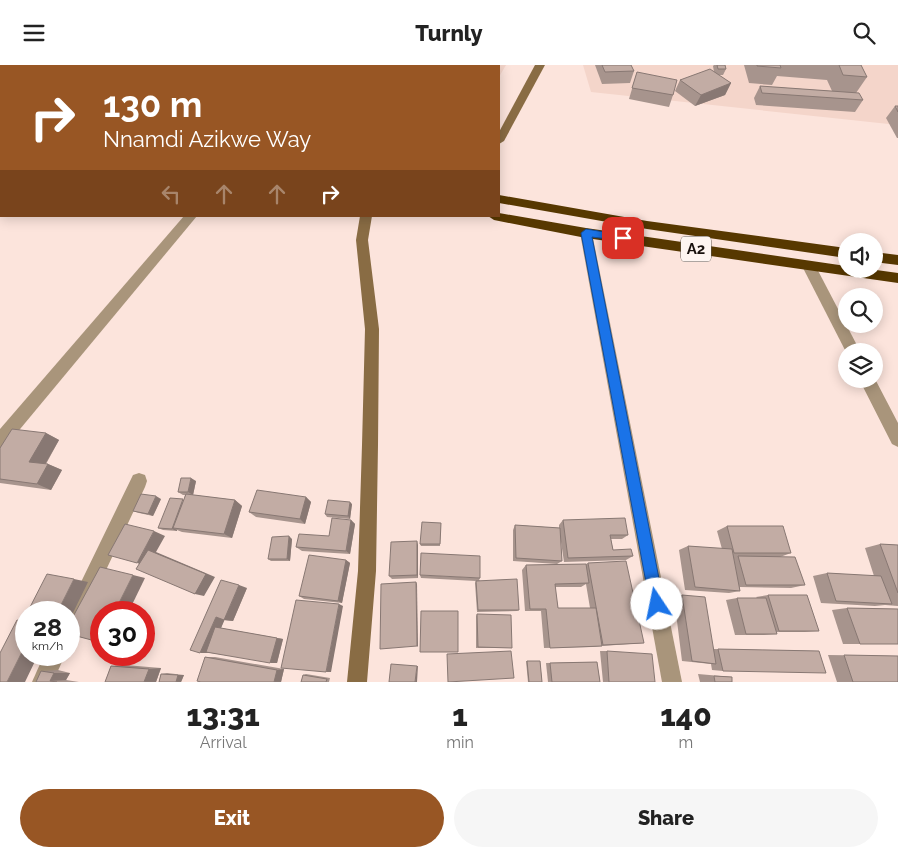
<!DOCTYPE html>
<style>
:root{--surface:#fff;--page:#f6f6f6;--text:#222;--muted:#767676;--accent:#985624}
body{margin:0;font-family:Raleway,sans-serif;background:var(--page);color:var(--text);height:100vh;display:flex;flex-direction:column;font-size:19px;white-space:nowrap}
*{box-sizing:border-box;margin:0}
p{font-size:16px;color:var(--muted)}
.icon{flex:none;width:28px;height:28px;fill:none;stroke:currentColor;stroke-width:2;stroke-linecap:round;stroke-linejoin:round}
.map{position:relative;height:617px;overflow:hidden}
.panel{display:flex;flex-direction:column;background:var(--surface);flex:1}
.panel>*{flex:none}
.hud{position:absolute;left:0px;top:0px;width:500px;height:152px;box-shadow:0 2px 12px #0003;background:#985624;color:#fff;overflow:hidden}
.tools{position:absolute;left:838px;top:168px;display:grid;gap:10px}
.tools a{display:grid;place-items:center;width:45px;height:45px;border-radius:50%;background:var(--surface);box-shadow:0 2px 12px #0003;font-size:25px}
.speed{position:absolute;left:15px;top:536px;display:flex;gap:10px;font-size:25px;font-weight:700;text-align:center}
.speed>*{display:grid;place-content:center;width:65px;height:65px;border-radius:50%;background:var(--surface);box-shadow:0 2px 12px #0003;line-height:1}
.speed small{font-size:12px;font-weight:400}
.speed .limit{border:8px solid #d22;background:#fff;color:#111}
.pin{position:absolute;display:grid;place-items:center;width:42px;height:42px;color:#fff;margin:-21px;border-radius:10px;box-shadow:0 2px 8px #0006}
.me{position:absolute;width:55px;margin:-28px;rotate:349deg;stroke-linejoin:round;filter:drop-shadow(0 0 4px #0008)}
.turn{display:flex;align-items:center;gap:18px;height:105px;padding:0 20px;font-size:22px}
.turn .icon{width:65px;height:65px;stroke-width:2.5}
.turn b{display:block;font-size:35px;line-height:42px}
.lanes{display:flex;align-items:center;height:48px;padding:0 20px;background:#0003;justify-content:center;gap:25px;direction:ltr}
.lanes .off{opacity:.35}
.eta{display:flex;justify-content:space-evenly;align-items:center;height:85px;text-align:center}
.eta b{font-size:30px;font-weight:800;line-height:35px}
.action{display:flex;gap:10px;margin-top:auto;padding:10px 20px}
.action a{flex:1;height:58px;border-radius:30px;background:var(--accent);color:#fff;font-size:20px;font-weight:800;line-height:58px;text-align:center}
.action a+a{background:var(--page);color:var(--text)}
header{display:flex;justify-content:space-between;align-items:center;height:65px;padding:0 20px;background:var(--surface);font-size:22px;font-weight:800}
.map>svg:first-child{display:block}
.built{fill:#f4d5ca}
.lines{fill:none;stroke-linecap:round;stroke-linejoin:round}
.street{fill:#a9957b;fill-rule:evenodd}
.secondary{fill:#896c44;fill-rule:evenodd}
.highway{fill:#573800;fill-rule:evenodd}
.wall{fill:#a7948d;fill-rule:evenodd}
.shaded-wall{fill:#887873}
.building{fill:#c2aca4;stroke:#887873}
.route{fill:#1a73e8;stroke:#114b97}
.labels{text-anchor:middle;stroke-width:4;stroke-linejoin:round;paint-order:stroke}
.shield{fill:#fef5f1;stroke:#5d5551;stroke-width:1}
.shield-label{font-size:15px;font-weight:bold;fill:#18100d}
</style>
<header><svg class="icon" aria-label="menu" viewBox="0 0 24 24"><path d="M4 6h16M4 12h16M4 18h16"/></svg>Turnly<svg class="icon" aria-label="search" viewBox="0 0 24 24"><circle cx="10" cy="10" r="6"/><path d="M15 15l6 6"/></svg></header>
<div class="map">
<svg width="898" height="617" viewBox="0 0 898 617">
<rect width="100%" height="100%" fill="#fce4dc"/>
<!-- built -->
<g class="built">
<polygon points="0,0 506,0 499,12 499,1 1,1 1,6"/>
<polygon points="583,0 898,0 898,60 591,27"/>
</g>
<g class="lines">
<!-- street -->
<g class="street">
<rect x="0" y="57" width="1" height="6"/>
<polygon points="184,151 197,151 6,381 0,384 0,364"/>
<polygon points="586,163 590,165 592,168 682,617 662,617 580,168 582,165"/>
<polygon points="809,196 814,198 860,286 846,287 802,201 804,198"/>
<polygon points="874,312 898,358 898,382 892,379 859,314 874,314"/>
<polygon points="139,408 145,410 147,416 145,422 76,569 69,572 69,548 66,548 133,410"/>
<polygon points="44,590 65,590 53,617 32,617"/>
</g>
<!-- secondary -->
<g class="secondary">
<polygon points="535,0 545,0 504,76 499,79 499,67"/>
<polygon points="360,151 372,151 368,175 379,264 378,380 376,506 367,617 347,617 358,506 362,380 365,264 356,175"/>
</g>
<!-- highway -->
<g class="highway">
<rect x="0" y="18" width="1" height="6"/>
<rect x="0" y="34" width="1" height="6"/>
<polygon points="499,130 647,156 846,183 846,193 647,164 499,138"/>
<polygon points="499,148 586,163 846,201 846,204 869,204 898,208 898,218 586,173 494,155 488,151 499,151"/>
<polygon points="874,187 898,190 898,200 874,197"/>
</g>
</g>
<!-- wall -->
<g class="wall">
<polygon points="595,0 631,0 634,6 630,18 602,19"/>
<polygon points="714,0 725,0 726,4 723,10 718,10 731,18 725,30 695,41 675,26 680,15 714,7 713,1"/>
<polygon points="744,0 861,0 867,12 856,28 863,35 855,47 756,40 754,33 760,21 832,26 827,15 777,11 772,20 749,18"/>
<polygon points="637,7 673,30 669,42 629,34"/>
<polygon points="895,41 898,41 898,73 897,73 886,53"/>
<polygon points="46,368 59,375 46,399 48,399 62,405 51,425 0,418 0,383"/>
<polygon points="196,416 193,430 235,435 242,441 232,473 182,467 177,465 177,466 163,465 158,463 184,435 185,430 183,430 178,427"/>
<polygon points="306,432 311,437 305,459 256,452 249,447"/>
<polygon points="161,434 153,451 139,448 133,446"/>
<polygon points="352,439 350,454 327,452 325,449"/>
<polygon points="351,455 355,459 350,489 302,486 296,482 329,471"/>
<polygon points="563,455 628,470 622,474 611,474 613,485 633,491 626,495 564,497 560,470 562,496 557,499 513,496 513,465 515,460 559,463 559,460"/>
<polygon points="441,458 440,481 421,481 420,479"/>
<polygon points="727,461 791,488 780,492 805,520 791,523 740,522 740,526 729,528 685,525 679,485 688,481 722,484 717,466"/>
<polygon points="292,474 290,496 271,496 268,494"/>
<polygon points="880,479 898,480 898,541 885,540 875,541 821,538 813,511 827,508 874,511 865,483"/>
<polygon points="418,480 418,513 392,514 389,511"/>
<polygon points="346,495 350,498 342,538 304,534 299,531"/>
<path d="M 588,498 L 644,578 L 602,581 L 593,582 L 544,583 L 541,546 L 525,546 L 522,505 L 526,500 L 586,499 ZM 586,519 L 590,543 L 558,543 L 555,522 L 581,522 Z"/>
<polygon points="420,510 480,513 479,515 519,545 517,546 477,547 475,518 476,516 421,513"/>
<polygon points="247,523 233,556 224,555 221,563 283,574 277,598 190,585"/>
<polygon points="682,530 714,584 819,586 723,606 712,605 711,599 682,596 674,532"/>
<polygon points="768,530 819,566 805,567 776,567 777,569 764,570 735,570 726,535 737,533 757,533 756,532"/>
<polygon points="847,543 898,544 898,579 843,579 832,545"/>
<polygon points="477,549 509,583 476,583 476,551"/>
<polygon points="600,586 607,586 655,617 603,617"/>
<polygon points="828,590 898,591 898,617 837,617"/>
<polygon points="205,592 215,592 284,604 281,617 201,617"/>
<polygon points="526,596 540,596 542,617 528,617"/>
<polygon points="591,597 597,597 600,617 548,617 546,598"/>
<polygon points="125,600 161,603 156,617 105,617 111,601"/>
<polygon points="58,605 70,608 66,615 79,617 36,617 41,606"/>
<polygon points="167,608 184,610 181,617 159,617 161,609"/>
<polygon points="306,609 330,613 329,617 301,617 303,610"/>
<polygon points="698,609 732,612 732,617 700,617"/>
</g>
<!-- shaded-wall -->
<g class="shaded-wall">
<polygon points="731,18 725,30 695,41 701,30"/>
<polygon points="46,368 59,375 43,403 29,397"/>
<polygon points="48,399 62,405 51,425 37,419"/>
<polygon points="191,413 196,416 193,430 188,427"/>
<polygon points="156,431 161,434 153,451 148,449"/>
<polygon points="306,432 311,437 305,459 300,454"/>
<polygon points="183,434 173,463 177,465 177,466 172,464"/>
<polygon points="235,435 242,441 232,473 224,469"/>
<polygon points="350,437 352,439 350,454 348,451"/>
<polygon points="351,455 355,459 350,489 346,486"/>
<polygon points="154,466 165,471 156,487 215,512 204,531 195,529 148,502 137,498"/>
<polygon points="289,471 292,474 290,496 287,494"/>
<polygon points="417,476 418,480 418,513 417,510"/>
<polygon points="346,495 350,498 342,538 338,536"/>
<polygon points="133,510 145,513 128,548 114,548"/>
<polygon points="74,514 88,517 69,556 69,548 57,548"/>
<polygon points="416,517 417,519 418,582 417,581"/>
<polygon points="239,520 247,523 233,556 224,555"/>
<polygon points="339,539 343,541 331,607 326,607"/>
<polygon points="216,552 225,554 221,563 215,562 221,563 210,588 200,588"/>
<polygon points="277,573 283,574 277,598 270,598"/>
<polygon points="26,579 26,590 38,590 25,617 7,617"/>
<polygon points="417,601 418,601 417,617 415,617"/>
<polygon points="161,603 156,617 144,617 149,604"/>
<polygon points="284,604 281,617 274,617 277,605"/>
<polygon points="54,608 70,608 66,615 50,616"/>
<polygon points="178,610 184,610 181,617 176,617"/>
</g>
<!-- building -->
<g class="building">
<polygon points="602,0 631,0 634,6 605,7"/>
<polygon points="717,0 725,0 726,4 718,4"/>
<polygon points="757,0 780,0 781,3 757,1"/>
<polygon points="839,0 861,0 867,12 843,10"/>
<polygon points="710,4 731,18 701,30 680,15"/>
<polygon points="637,7 677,15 673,30 632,23"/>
<polygon points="760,21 859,28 863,35 762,28"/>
<polygon points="895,41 898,41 898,47"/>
<polygon points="12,364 46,368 29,397 48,399 37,419 0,414 0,383"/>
<polygon points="181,413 191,413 188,427 178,427"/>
<polygon points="257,425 306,432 300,454 249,447"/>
<polygon points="141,429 156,431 148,449 133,446"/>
<polygon points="186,429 235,435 224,469 173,463"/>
<polygon points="170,433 183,434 172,464 158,463"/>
<polygon points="328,435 350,437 348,451 325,449"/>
<polygon points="332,453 351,455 346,486 296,482 299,469 329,471"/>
<polygon points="625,453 628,470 610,470 613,485 631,484 633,491 568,493 563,455"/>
<polygon points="422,457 441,458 440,479 420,479"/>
<polygon points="125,459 154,466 137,498 108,490"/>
<polygon points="515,460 560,463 562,496 516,493"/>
<polygon points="727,461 783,461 791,488 734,488"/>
<polygon points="289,471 287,494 268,494 272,472"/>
<polygon points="417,476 417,510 389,511 391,477"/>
<polygon points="880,479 898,480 898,528"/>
<polygon points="688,481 732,484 740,526 695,522"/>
<polygon points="148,485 206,509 195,529 136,504"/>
<polygon points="421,488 480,491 480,513 420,510"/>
<polygon points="309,490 346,495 338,536 299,531"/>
<polygon points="738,491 795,492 805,520 746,520"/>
<polygon points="626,496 644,578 603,580 588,498"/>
<polygon points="586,499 589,518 555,519 558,543 596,543 602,581 550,583 546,544 530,544 526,500"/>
<polygon points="100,502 133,510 114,548 101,548 101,574 99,577 69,569 69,559"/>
<polygon points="827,508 881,511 892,539 836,536"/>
<polygon points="47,509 74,514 57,548 27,548"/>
<polygon points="517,514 519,545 478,545 476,516"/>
<polygon points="221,515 239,520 224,555 216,552 200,588 190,585"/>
<polygon points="416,517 417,581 380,584 381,519"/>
<polygon points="682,530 705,532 716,599 692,596"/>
<polygon points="768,530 807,530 819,566 779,566"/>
<polygon points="737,533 766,533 777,569 746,569"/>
<polygon points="296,535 339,539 326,607 281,603"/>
<polygon points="847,543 898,544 898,579 860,579"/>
<polygon points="421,546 458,546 458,587 420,587"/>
<polygon points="477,549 511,550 512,583 478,582"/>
<polygon points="17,555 26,557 26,579 7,617 0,617 0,588"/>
<polygon points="215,562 277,573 270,598 206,587"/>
<polygon points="718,584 819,586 826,608 723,606"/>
<polygon points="511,586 514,613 448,617 447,589"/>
<polygon points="607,586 652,589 655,617 609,617"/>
<polygon points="844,590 898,591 898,617 853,617"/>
<polygon points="205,592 277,605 274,617 201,617 197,616"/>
<polygon points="527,596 540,596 542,617 529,617"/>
<polygon points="597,597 600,617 552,617 550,598"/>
<polygon points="391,599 417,601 415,617 389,617"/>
<polygon points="111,601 149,604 144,617 105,617"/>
<polygon points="41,606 54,608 50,616 57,617 36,617"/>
<polygon points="161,609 178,610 176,617 159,617"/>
<polygon points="303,610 327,614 326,617 301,617"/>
<polygon points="714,611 732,612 732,617 715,617"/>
</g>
<!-- route -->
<polygon class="route" points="586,164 623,170 628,173 623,176 592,172 664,539 662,544 657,546 652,544 650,539 581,168"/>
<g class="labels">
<!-- shield labels -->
<rect class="shield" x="681" y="171.5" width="30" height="25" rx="4"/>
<g class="shield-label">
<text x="696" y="189">A2</text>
</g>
</g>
</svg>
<div class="tools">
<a><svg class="icon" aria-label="sound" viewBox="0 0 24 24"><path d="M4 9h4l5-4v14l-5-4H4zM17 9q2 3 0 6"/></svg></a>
<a><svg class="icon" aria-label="search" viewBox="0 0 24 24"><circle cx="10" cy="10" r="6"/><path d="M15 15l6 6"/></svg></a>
<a><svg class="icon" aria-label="layers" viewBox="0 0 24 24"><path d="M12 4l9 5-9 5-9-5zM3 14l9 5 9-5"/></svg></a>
</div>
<div class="speed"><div>28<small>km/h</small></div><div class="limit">30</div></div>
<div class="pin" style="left:623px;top:173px;background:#d93025"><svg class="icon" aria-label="arrive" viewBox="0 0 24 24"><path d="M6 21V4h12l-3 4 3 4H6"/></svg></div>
<svg class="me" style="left:657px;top:539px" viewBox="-20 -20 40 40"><circle r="19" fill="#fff"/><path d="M0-13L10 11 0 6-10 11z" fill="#1a73e8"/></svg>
<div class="hud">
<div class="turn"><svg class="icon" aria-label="right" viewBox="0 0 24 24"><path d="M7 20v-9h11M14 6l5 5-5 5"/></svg><div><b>130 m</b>Nnamdi Azikwe Way</div></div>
<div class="lanes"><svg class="icon off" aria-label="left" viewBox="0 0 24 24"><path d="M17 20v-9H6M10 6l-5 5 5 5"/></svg><svg class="icon off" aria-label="ahead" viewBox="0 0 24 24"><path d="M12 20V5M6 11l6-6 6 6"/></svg><svg class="icon off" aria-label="ahead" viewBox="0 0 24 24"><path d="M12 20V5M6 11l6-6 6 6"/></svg><svg class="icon" aria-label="right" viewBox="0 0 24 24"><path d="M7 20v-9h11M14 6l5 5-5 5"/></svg></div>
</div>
</div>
<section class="panel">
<div class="eta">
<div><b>13:31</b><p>Arrival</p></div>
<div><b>1</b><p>min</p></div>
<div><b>140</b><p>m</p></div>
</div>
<div class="action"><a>Exit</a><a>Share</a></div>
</section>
